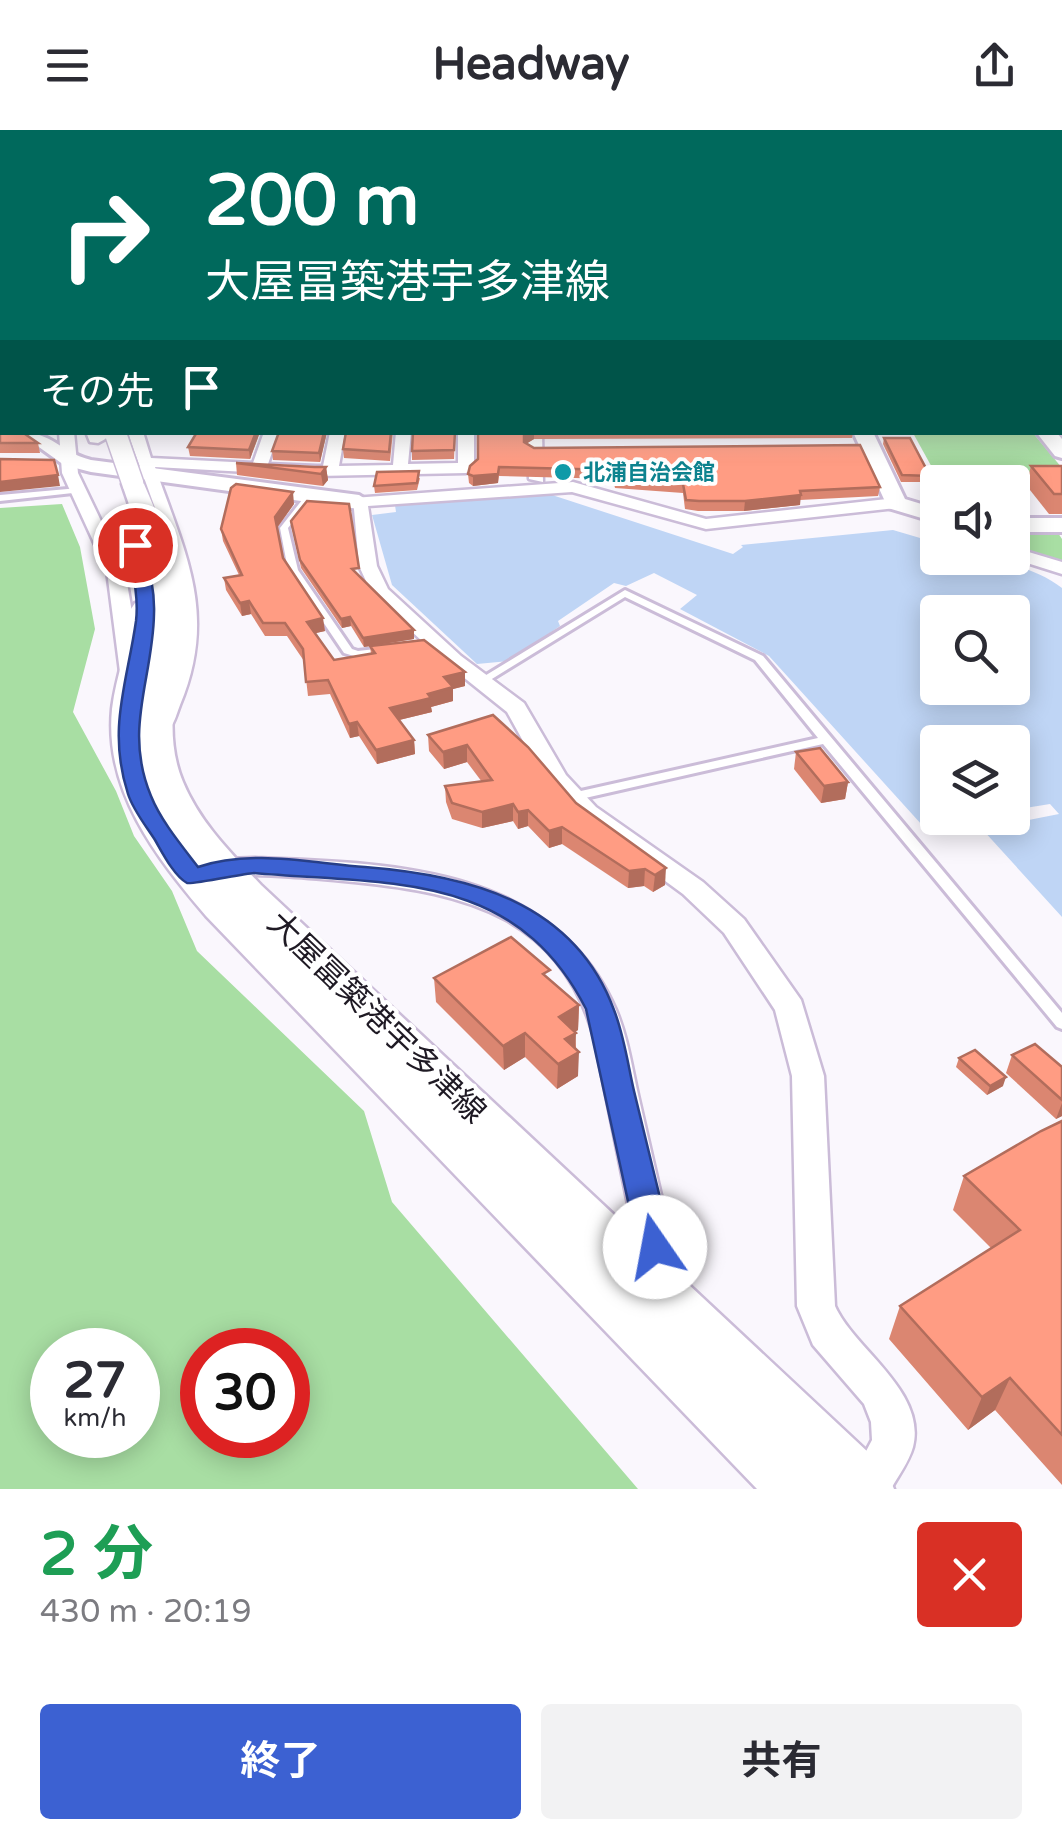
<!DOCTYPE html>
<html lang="ja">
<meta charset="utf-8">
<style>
:root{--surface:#fff;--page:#f2f2f3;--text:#2b2b33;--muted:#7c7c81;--accent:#3c61d2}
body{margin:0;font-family:"Varela Round","Noto Sans JP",sans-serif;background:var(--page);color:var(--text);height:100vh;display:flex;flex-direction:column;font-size:38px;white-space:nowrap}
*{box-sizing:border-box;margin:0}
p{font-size:32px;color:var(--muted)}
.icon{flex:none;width:55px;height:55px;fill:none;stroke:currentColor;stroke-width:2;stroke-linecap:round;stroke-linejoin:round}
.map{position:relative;height:1359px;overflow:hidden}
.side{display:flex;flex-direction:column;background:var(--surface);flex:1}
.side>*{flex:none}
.guide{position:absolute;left:0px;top:0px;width:1062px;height:305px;box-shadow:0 5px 25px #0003;background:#00695c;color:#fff;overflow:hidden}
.fabs{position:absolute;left:920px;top:335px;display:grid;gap:20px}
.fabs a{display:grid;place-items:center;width:110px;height:110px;border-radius:10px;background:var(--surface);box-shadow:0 5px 25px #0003;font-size:50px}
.speed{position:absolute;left:30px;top:1198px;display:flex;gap:20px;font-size:50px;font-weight:700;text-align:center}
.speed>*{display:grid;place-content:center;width:130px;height:130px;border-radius:50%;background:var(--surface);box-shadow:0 5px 25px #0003;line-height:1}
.speed small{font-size:25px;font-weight:400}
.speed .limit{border:15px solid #d22;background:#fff;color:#111}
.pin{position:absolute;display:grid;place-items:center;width:85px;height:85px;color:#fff;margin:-42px;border:5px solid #fff;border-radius:50%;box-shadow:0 2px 10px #0007}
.me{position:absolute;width:110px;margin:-55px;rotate:348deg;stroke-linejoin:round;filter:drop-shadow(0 0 8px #0008)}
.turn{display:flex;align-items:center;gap:35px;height:210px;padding:0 40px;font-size:45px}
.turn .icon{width:130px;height:130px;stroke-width:2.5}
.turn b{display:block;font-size:70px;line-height:85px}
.then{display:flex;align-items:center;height:95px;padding:0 40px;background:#0003;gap:20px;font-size:38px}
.round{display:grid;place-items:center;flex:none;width:105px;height:105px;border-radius:10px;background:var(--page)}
.summary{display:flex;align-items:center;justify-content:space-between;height:170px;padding:0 40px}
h1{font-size:60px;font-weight:700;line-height:75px;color:#1e9e55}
.cta{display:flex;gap:20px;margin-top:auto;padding:20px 40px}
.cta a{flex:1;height:115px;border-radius:10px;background:var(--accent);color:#fff;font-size:40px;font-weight:700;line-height:115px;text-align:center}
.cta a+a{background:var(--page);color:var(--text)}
header{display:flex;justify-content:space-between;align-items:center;height:130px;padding:0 40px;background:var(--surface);font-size:45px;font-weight:700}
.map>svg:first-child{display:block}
.green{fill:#a8dea3;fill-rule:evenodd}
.water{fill:#bfd5f5;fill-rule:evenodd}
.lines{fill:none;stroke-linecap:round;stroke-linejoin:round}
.service-casing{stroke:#cbbcd8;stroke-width:6}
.minor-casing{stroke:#cbbcd8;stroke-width:5}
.tertiary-casing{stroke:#cbbcd8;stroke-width:6}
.secondary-casing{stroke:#cbbcd8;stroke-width:5}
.service{fill:#fff;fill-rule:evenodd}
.minor{fill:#fff;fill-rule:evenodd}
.tertiary{fill:#fff;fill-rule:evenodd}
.secondary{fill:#fff;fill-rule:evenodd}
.secondary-bridge-casing{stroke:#cbbcd8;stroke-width:24;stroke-linecap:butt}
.secondary-bridge{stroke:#fff;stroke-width:21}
.wall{fill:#db8671}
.shaded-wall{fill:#b26d5c}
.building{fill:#ff9c83;stroke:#b26d5c;stroke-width:2.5}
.route{fill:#3c61d2;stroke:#273f88;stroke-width:2.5}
.culture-dot{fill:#0f9aa8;stroke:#fff;stroke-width:4}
.labels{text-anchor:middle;stroke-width:8;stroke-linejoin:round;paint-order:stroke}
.far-culture-label{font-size:22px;font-weight:bold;fill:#0d838f;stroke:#fff;text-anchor:start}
.near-street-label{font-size:32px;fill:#1f1a24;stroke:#fff}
</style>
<header><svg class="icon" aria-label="menu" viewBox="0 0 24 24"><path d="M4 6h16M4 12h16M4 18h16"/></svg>Headway<svg class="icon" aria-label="share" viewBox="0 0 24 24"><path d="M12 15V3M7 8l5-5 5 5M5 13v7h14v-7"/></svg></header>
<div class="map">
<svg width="1062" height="1359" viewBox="0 0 1062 1359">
<rect width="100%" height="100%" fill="#faf7fd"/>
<!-- green -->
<g class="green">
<polygon points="913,303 1033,303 1062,338 1062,343 934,341"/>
<path d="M 62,374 L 80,417 L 95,499 L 73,582 L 116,661 L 134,706 L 172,761 L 197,821 L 364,981 L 392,1072 L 638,1359 L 0,1359 L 0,378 ZM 52,1220 L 138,1220 L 138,1305 L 52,1305 ZM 202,1220 L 288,1220 L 288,1305 L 202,1305 Z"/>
<polygon points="1013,399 1056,400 1062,409 1062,431 1013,415"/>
</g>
<!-- water -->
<path class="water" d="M 549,364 L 733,424 L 743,417 L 741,415 L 893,400 L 937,413 L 938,428 C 980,428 1027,431 1062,458 L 1062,787 L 982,699 L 1059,684 L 1050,674 L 1013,680 L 1012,612 L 938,612 L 938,688 L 967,688 L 922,695 L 769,526 L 680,479 L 697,465 L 654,443 L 626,456 L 614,453 L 558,491 L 560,496 L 509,531 L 477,534 L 392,455 L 372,385 L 396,382 L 395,375 ZM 938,482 L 1012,482 L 1012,558 L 938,558 Z"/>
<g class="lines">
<!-- service casing -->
<g class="service-casing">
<g id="service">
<polygon points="79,358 82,358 82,362 0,371 0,365"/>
<polygon points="309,364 313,367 288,398 298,440 352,519 358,521 384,518 388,519 388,523 357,527 344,523 288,440 280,398 306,365"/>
<polygon points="625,460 763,526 1062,883 1062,899 1057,897 823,614 572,671 568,670 566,667 568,664 572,663 818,608 755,530 625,467 487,552 479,552 478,550"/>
</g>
</g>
<!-- minor casing -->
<g class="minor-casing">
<g id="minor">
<polygon points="2,172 2,180 0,181 0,173"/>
<rect x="0" y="227" width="2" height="8"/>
<polygon points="59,302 74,302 78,343 125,441 142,542 139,547 131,548 120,542 107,441 62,343"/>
<path d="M 128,302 L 143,302 L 151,328 L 253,333 L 264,302 L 279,302 L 268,334 L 317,336 L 323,336 L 330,302 L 345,302 L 339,336 L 393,335 L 396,302 L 411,302 L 408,334 L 458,333 L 458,302 L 474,302 L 474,338 L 466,343 L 317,346 L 155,337 C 185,423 218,484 180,575 C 175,588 173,601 159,605 L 148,598 C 159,572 171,547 176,518 C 190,446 149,369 128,302 Z"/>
<polygon points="527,302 542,302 543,352 529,349"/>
<path d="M 573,352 L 706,389 L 896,368 L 904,373 L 896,378 L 706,399 L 572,362 L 368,376 L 377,436 L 388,459 L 461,526 L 524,573 L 566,645 L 596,677 L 703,752 L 744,789 L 801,870 L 824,946 L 835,1176 C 854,1219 927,1261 913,1317 C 909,1332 898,1346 891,1359 L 846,1359 L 872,1310 L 871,1292 L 864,1274 L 813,1215 L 797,1176 L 792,946 L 775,880 L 724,803 L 683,764 L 578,687 L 544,649 L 507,582 L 447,534 L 373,466 L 359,436 L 353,368 Z"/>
<polygon points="1012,417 1062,432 1062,444 1011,428"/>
<path d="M 255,728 C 391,733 554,736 616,880 C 628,908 632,939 639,969 C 650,1018 662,1068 673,1117 L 652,1153 L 639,1158 L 626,1153 L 620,1141 L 636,1114 L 595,911 C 563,787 466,763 354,752 C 311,748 267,744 224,745 L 211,737 L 224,729 Z"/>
</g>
</g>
<!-- tertiary casing -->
<g class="tertiary-casing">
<g id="tertiary">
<rect x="1060" y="141" width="2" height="7"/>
<rect x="1060" y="261" width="2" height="10"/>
<polygon points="0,279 2,280 2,292 0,291"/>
<path d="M 18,302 C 54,302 59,322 91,330 L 359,365 L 370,372 L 359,379 L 91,342 L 64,335 Z"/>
<polygon points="853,302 873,302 905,369 938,379 938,393 888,378"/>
<polygon points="1036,302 1056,302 1062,309 1062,328 1055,326"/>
<rect x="1012" y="388" width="50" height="14"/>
</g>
</g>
<!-- secondary casing -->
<g class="secondary-casing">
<g id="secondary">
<polygon points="86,302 107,302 109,307 98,313 90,312"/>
<path d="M 133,347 L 144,354 C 161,394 180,434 182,478 C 184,537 159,595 183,652 C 200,693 232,724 261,755 L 885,1338 L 894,1359 L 757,1359 L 206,786 C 156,727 104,661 112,579 C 116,545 130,513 131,479 L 135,473 L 154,473 L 148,430 L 122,354 Z"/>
</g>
</g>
<!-- service -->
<use href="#service" class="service"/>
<!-- minor -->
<use href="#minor" class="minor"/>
<!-- tertiary -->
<use href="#tertiary" class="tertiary"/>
<!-- secondary -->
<use href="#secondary" class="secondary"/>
<!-- secondary-bridge casing -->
<g class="secondary-bridge-casing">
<polyline id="secondary-bridge" points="116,305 133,354"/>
</g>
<!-- secondary-bridge -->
<use href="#secondary-bridge" class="secondary-bridge"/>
</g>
<!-- wall -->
<g class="wall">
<polygon points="0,293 2,302 38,313 40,323 0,323"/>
<polygon points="197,302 260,302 250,329 190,326 188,317"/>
<polygon points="279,302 327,302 320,332 273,330 272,321"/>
<polygon points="393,302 390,331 344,328 343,319"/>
<polygon points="455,302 454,329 412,330 412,321"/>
<polygon points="478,302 853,302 852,308 534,309 526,314 534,318 880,357 878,366 800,370 800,375 744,381 698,381 685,379 683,363 615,358 613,349 499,346 498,353 473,356 469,353 468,344 478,329"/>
<polygon points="884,308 930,346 929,352 901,352 883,314"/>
<polygon points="236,333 326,337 328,350 323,356 237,345"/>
<polygon points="1031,336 1062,336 1062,384 1049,384 1026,355"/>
<polygon points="420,348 417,360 375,363 374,356"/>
<polygon points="294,374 277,398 283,428 325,501 315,503 334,530 371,524 370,516 465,556 453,559 453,571 431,577 432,582 399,590 414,610 415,624 377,634 359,606 350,608 330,564 308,566 304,531 287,506 265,506 251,484 242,486 226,460 224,448 239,445 223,411 221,399"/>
<polygon points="291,391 359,447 414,509 364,517 351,496 342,498 301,438"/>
<polygon points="493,585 576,673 665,755 653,762 644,756 628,758 562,714 549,718 528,696 518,699 513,691 482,698 452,689 446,672 445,656 482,652 467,632 444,639 429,621 428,605"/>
<polygon points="796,622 848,652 845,669 821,673 794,639"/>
<polygon points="434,848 550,849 579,875 578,900 575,902 578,946 557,959 525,927 504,940 436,872"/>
<polygon points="1012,925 1062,937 1062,986 1056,989 1006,943"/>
<polygon points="959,928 1003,956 987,965 956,937"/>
<polygon points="1062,990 1062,1355 995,1280 968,1300 889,1209 900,1176 991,1118 953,1080 964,1046"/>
</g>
<!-- shaded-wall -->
<g class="shaded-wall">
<polygon points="256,302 260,302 250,329 249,320"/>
<polygon points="324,302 327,302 320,332 319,323"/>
<polygon points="530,302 534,302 534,309 524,315 524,306"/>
<polygon points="326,337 328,350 323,356 321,344"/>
<polygon points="499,337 498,353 473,356 473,346"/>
<polygon points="58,345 60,356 0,362 0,352"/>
<polygon points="293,362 294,374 276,399 275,387"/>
<polygon points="801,365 800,375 744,381 745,371"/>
<polygon points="249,471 251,484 242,486 240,473"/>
<polygon points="350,487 351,496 342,498 341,489"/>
<polygon points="323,488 325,501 308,505 307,492"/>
<polygon points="414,500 414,509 364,517 363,508"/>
<polygon points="465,542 465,556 453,559 453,571 431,577 432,582 391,592 390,578 428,564 444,547"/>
<polygon points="357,592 359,606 350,608 349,594"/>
<polygon points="414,610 415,624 377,634 376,620"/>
<polygon points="467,615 467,632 444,639 443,622"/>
<polygon points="848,652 845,669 821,673 824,656"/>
<polygon points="513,674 513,691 482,698 482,682"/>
<polygon points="528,680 528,696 518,699 518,682"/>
<polygon points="562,697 562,714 549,718 549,701"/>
<polygon points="666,738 665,755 653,762 655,745"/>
<polygon points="645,739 644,756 628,758 629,741"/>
<polygon points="579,875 578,900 558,911 559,887"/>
<polygon points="525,903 525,927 504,940 503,916"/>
<polygon points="576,903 575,924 579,922 578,946 557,959 558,934 565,909"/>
<polygon points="1006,947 1003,956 987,965 990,956"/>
<polygon points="1062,973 1062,986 1056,989"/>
<polygon points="1010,1248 995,1280 968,1300 982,1267"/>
</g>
<!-- building -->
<g class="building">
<polygon points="0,293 2,295 2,302 22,302 38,313 0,313"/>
<polygon points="197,302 256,302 249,320 188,317"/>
<polygon points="279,302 324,302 319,323 272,321"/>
<polygon points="346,302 391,302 389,322 343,319"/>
<polygon points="413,302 455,302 454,320 412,321"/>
<polygon points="478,302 530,302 524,306 524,312 534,318 860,315 880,357 800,361 801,365 745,371 699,371 686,370 683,354 616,349 614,340 499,337 498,344 473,346 468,344 470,336 478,329"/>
<polygon points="884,308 910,308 930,346 902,345"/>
<polygon points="0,329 54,330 58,345 0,352"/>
<polygon points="236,333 315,337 326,337 321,344"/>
<polygon points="1031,336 1062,336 1062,364 1054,364"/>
<polygon points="419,341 417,353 374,356 377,342"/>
<polygon points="236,354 293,362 275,387 283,428 323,488 307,492 334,530 375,523 370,516 424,510 465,542 444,547 453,557 428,564 431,568 390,578 414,610 376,620 357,592 349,594 328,550 306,552 303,519 285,493 263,493 249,471 240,473 224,448 242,445 221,399 231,358"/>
<polygon points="307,371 349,374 359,438 352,439 414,500 363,508 350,487 341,489 300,430 291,391"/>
<polygon points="493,585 528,617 576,673 666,738 655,745 645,739 629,741 562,697 549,701 528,680 518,682 513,674 482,682 452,673 445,656 492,650 467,615 443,622 428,605"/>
<polygon points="820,618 848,652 824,656 796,622"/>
<polygon points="511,807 550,840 543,844 579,875 559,887 576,903 565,909 579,922 558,934 525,903 503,916 434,848"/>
<polygon points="1035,914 1062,937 1062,970 1012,925"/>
<polygon points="975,920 1006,947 990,956 959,928"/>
<polygon points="1062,991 1062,1305 1010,1248 982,1267 900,1176 1020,1100 964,1046 1041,1001"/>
</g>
<!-- sky -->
<linearGradient id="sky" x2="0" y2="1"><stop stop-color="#97c1ed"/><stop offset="0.42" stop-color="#fdfbfe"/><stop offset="1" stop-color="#fdfbfe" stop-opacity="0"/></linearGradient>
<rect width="1062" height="332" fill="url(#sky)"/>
<!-- route -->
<path class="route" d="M 135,410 L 143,415 C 149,438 155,460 154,484 C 153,549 123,599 151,666 C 161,691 182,716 198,737 C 251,719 311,733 365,737 C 467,745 574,771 614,880 C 624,905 628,935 634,961 C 647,1013 659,1065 672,1117 L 667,1128 L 655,1132 L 643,1128 L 638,1117 L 586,879 C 515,740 389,755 254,743 C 242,744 190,755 187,753 C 174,746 162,722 155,710 C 146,696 133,680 128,664 C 107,599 127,554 136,491 C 139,465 132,440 127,415 Z"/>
<!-- markers -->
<circle class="culture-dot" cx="563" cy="342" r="10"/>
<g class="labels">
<!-- far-culture labels -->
<g class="far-culture-label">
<text x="583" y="350">北浦自治会館</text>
</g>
<!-- near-street labels -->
<g class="near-street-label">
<text transform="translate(377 887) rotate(44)" y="11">大屋冨築港宇多津線</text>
</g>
</g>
</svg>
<div class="fabs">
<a><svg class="icon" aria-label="sound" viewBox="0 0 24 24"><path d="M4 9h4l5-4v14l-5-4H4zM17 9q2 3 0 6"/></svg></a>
<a><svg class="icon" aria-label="search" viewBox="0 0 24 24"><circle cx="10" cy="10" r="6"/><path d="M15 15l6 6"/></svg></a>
<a><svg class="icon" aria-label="layers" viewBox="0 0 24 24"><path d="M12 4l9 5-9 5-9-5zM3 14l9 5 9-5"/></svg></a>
</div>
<div class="speed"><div>27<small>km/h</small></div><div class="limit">30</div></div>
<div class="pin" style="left:135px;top:415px;background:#d93025"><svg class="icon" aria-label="arrive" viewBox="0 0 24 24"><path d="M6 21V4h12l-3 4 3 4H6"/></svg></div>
<svg class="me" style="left:655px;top:1117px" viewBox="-20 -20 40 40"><circle r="19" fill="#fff"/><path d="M0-13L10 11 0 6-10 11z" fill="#3c61d2"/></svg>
<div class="guide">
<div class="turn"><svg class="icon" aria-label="right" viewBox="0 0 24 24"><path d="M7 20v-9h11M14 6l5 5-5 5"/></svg><div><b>200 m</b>大屋冨築港宇多津線</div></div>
<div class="then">その先<svg class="icon" aria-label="arrive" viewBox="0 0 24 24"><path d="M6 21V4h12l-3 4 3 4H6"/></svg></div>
</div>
</div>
<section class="side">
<div class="summary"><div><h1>2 分</h1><p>430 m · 20:19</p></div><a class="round" style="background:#d93025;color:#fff"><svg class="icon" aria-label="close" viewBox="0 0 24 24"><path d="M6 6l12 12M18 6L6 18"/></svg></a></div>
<div class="cta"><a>終了</a><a>共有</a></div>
</section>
